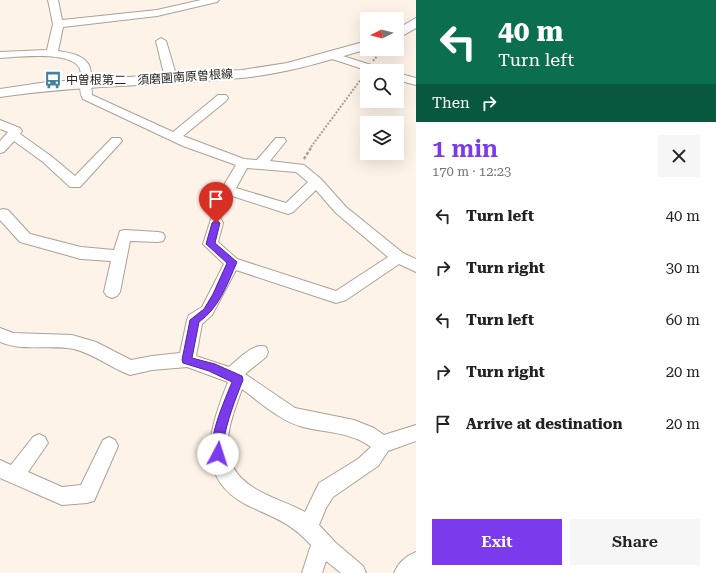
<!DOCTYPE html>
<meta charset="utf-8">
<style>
:root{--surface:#fff;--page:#f6f6f6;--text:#222;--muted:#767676;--accent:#7c3aed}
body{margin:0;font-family:"Roboto Serif","Noto Sans JP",serif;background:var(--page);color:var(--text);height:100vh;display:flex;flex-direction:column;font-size:15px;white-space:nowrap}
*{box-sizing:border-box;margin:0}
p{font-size:13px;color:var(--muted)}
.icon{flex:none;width:22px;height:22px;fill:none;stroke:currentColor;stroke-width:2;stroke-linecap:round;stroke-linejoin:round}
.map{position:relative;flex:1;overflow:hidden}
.details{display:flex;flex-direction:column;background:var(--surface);width:300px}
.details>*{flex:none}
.hud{background:#0b6e4f;color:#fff;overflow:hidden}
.needle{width:26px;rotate:264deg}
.tools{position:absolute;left:360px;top:12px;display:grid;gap:8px}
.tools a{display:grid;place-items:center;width:44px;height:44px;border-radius:0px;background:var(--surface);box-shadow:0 4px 16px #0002;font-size:20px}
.pin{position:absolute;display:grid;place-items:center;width:34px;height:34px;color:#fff;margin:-41px -17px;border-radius:50% 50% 50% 0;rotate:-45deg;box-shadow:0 0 4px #0007}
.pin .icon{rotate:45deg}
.me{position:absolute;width:44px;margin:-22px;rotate:5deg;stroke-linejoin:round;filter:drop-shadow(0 0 3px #0008)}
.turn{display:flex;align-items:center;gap:14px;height:84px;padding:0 16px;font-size:18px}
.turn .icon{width:52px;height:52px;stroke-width:2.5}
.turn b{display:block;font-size:28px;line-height:34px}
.then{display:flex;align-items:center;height:38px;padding:0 16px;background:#0003;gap:8px;font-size:15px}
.round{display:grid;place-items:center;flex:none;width:42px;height:42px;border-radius:0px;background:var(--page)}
.summary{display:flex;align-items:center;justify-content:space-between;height:68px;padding:0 16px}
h1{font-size:24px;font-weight:600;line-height:30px;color:var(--accent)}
.button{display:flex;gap:8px;margin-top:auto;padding:8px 16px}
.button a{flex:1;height:46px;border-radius:0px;background:var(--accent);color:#fff;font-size:16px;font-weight:600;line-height:46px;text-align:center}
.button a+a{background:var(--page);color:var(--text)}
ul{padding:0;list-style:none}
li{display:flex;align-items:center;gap:12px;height:52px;padding:0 16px}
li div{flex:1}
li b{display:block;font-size:15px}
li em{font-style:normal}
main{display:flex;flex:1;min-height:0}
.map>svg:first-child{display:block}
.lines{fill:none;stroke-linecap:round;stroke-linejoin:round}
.minor-casing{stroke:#aaa197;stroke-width:2}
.major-casing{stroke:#aaa197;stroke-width:2}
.path-far1{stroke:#a8a199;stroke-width:2;stroke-dasharray:2 1.5;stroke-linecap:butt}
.path{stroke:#a8a199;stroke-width:2.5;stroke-dasharray:3 2;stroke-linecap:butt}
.minor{fill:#fff;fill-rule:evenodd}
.major{fill:#fff;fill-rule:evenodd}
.route{fill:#7c3aed;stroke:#51269a}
.labels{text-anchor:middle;stroke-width:4;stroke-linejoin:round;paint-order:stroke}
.far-street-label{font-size:12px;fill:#282521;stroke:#fff}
.far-poi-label{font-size:12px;fill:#282521;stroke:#fff;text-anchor:start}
</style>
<main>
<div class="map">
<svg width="416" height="573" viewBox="0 0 416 573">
<rect width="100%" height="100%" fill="#fdf3e8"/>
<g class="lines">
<!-- minor casing -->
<g class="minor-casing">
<g id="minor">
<path d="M 48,0 L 58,0 L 62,20 L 157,10 L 201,0 L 219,0 L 217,2 L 157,16 L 63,27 L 58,51 C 72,53 90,56 91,73 C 92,80 91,88 92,95 L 173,132 L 218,95 L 226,95 L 228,98 L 226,101 L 183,136 L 244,159 L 257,160 L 276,138 L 284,138 L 286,141 L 270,161 L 304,165 L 321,179 L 346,207 L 403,253 L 416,259 L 416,272 L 399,264 L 346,300 L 336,303 L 236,270 L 212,315 L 202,324 L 196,356 L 229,367 C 239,359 253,342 266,347 L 268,352 L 266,357 L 245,374 L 295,408 L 354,420 L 374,428 L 384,435 L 416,425 L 416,441 L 388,451 L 378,466 L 333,497 L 326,508 L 319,525 L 336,543 L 363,566 L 366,573 L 341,573 L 326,561 L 322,573 L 302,573 L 311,545 C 290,522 274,518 247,505 C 193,477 210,427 228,382 L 187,367 L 152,370 L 130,375 C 111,368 94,354 74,349 C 49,344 24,352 0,342 L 0,328 L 13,333 L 72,335 L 96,342 L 131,360 L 152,356 L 180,353 L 187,320 L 189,315 L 202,307 L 224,264 L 203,244 L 211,219 L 216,218 L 221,219 L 223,223 L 218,242 L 237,259 L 336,291 L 388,257 L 336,213 L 316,190 L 293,212 L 288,214 L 223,193 L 221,190 L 236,165 L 183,146 L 83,99 C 77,90 83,79 80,69 C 73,50 16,57 0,58 L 0,52 L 47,50 L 53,24 ZM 247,168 L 296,172 L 308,182 L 286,203 L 236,188 ZM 242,389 C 261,403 280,421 303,427 C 327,433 351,432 371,447 L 358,459 L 319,483 L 305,512 C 289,503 270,498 254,488 C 214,463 228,427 242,389 Z"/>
<polygon points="161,38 166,41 177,78 175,80 167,80 165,78 156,41"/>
<polygon points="333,53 384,69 386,71 369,71 329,58 328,56"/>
<polygon points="397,73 416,78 416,85 397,80"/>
<polygon points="0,120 20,128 22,131 20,134 51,156 75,176 112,138 120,138 122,141 80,187 70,187 43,162 14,141 4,152 0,153 0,141 8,132 0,129"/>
<polygon points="3,209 8,210 30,234 81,247 114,250 120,231 125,230 158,232 163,233 165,237 163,241 158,242 130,241 120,292 117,296 112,298 107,296 104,292 111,261 81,259 20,242 0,220 0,210"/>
<polygon points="39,434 45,437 48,443 28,472 62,487 81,485 103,440 109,437 115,440 118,446 94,501 87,503 62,505 0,478 0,460 11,465 33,437"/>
<path d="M 416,552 L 416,573 L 394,573 C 398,563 406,556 416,552 Z"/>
</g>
</g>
<!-- major casing -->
<g class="major-casing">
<g id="major">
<polygon points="416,18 416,28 397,39 397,29"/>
<path d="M 367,41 L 368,49 C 326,61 284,74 241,78 C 161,86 80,85 0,97 L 0,89 L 47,82 L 242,70 L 287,63 Z"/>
</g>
</g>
<!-- path-far1 -->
<g class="path-far1">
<polyline points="373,61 383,49"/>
<polyline points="311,147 364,75"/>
</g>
<!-- path -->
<polyline class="path" points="304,159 312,146"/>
<!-- minor -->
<use href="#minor" class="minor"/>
<!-- major -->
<use href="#major" class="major"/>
</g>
<!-- route -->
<path class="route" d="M 216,220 L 220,223 L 215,243 L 237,262 C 227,285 219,308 199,322 L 192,358 L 215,364 L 242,376 L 243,380 C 235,400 227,421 223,443 C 222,448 224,453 222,458 L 218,460 L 214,458 C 206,440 225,400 232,382 L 209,371 L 183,363 L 182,360 L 190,320 L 204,309 L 213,294 L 227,263 L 206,244 L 212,223 Z"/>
<!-- icons -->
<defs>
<g id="bus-bare" transform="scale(1.38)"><path d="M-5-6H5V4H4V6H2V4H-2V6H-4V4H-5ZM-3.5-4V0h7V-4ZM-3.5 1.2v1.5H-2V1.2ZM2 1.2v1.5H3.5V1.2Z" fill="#448398" stroke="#fff" stroke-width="2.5" paint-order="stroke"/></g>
</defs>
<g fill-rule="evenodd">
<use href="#bus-bare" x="53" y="80"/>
</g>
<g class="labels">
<!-- far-street labels -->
<g class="far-street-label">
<text transform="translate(185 77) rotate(-4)" y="4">須磨園南原曽根線</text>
</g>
<!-- far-poi labels -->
<g class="far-poi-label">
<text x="66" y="84">中曽根第二</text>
</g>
</g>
</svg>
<div class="tools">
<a><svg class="needle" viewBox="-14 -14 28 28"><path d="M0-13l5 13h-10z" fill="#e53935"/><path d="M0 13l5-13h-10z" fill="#767676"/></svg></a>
<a><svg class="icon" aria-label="search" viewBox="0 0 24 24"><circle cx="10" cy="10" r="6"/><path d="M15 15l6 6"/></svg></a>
<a><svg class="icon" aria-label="layers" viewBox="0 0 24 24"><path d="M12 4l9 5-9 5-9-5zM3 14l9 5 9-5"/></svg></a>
</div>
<div class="pin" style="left:216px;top:223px;background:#d93025"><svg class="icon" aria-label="arrive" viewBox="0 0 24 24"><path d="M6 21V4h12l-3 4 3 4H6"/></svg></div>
<svg class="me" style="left:218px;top:454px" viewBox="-20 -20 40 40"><circle r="19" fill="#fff"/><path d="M0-13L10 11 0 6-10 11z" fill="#7c3aed"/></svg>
</div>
<section class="details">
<div class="hud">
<div class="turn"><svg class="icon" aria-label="left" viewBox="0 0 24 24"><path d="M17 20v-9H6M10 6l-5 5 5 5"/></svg><div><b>40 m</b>Turn left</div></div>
<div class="then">Then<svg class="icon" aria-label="right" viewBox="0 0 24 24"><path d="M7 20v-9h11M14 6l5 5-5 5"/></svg></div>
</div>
<div class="summary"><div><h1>1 min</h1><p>170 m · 12:23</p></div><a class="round"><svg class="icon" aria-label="close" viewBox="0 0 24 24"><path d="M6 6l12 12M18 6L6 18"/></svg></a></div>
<ul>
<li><svg class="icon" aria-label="left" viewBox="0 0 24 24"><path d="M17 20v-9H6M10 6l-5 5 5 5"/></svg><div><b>Turn left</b></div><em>40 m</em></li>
<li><svg class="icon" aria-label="right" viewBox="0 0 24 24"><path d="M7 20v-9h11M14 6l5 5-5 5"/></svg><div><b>Turn right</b></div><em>30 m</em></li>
<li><svg class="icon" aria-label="left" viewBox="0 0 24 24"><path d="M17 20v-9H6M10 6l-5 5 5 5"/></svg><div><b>Turn left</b></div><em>60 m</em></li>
<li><svg class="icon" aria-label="right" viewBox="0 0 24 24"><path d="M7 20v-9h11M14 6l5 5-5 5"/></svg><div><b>Turn right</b></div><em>20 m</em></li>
<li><svg class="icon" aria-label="arrive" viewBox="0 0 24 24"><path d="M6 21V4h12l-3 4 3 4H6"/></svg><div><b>Arrive at destination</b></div><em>20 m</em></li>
</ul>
<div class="button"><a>Exit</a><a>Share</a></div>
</section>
</main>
